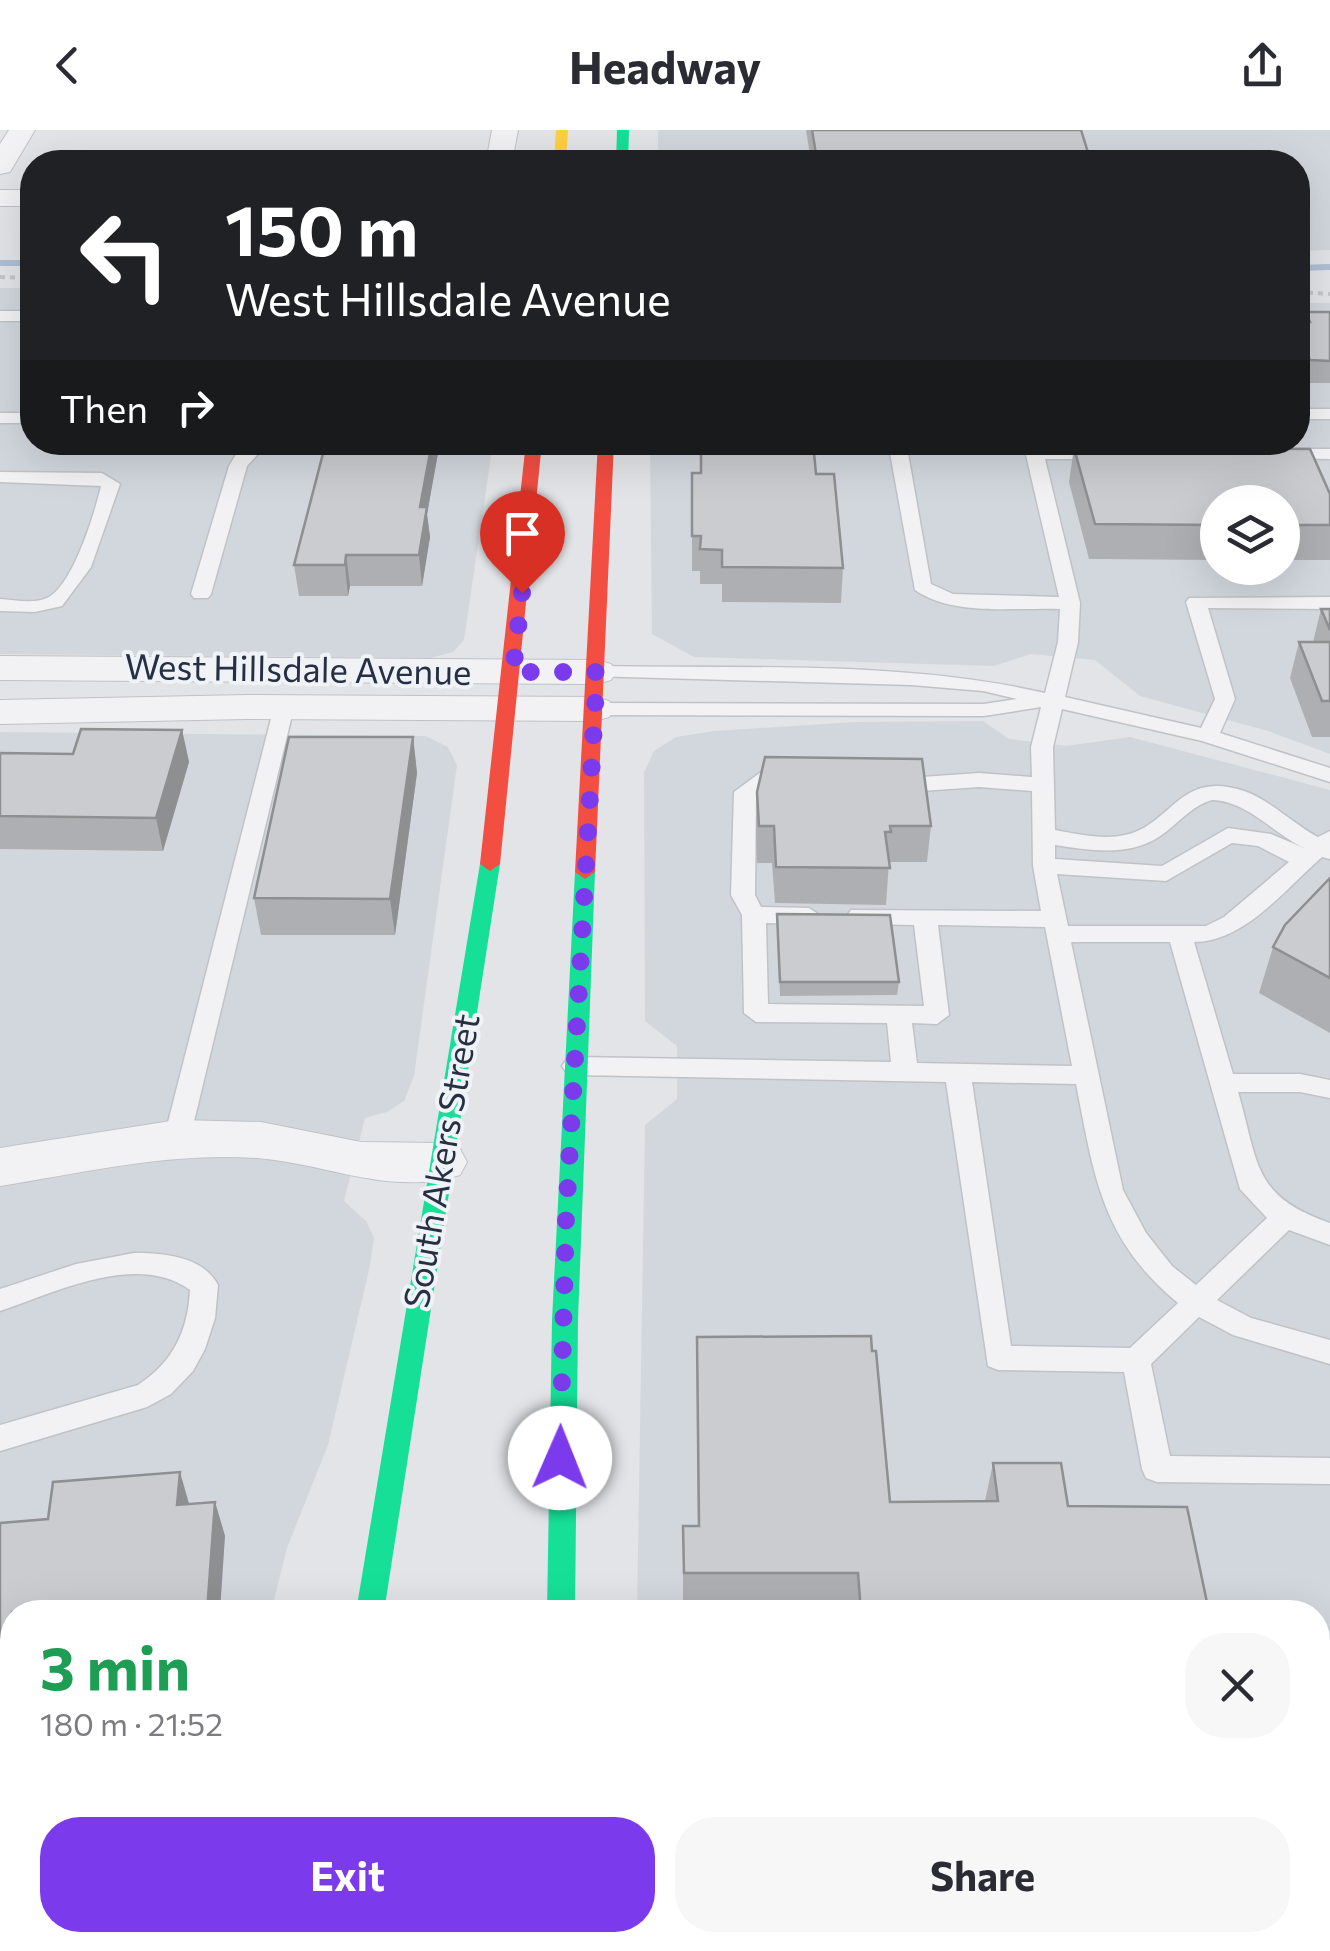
<!DOCTYPE html>
<meta charset="utf-8">
<style>
:root{--surface:#fff;--page:#f7f7f7;--text:#2b2b33;--muted:#7c7c81;--accent:#7c3aed}
body{margin:0;font-family:Commissioner,sans-serif;background:var(--page);color:var(--text);height:100vh;display:flex;flex-direction:column;font-size:38px;white-space:nowrap}
*{box-sizing:border-box;margin:0}
p{font-size:32px;color:var(--muted)}
.icon{flex:none;width:55px;height:55px;fill:none;stroke:currentColor;stroke-width:2;stroke-linecap:round;stroke-linejoin:round}
.map{position:relative;flex:1;overflow:hidden}
.side{position:absolute;left:0px;top:1470px;width:1330px;height:352px;display:flex;flex-direction:column;background:var(--surface);border-radius:40px 40px 0 0;box-shadow:0 10px 40px #0002}
.side>*{flex:none}
.guide{position:absolute;left:20px;top:20px;width:1290px;height:305px;border-radius:40px;box-shadow:0 10px 40px #0002;background:#202124;color:#fff;overflow:hidden}
.controls{position:absolute;left:1200px;top:355px;display:grid;gap:20px}
.controls a{display:grid;place-items:center;width:100px;height:100px;border-radius:50%;background:var(--surface);box-shadow:0 10px 40px #0002;font-size:50px}
.pin{position:absolute;display:grid;place-items:center;width:85px;height:85px;color:#fff;margin:-102px -42px;border-radius:50% 50% 50% 0;rotate:-45deg;box-shadow:0 0 10px #0007}
.pin .icon{rotate:45deg}
.me{position:absolute;width:110px;margin:-55px;rotate:1deg;stroke-linejoin:round;filter:drop-shadow(0 0 8px #0008)}
.turn{display:flex;align-items:center;gap:35px;height:210px;padding:0 40px;font-size:45px}
.turn .icon{width:130px;height:130px;stroke-width:2.5}
.turn b{display:block;font-size:70px;line-height:85px}
.then{display:flex;align-items:center;height:95px;padding:0 40px;background:#0003;gap:20px;font-size:38px}
.round{display:grid;place-items:center;flex:none;width:105px;height:105px;border-radius:40px;background:var(--page)}
.summary{display:flex;align-items:center;justify-content:space-between;height:170px;padding:0 40px}
h1{font-size:60px;font-weight:700;line-height:75px;color:#1e9e55}
.cta{display:flex;gap:20px;margin-top:auto;padding:20px 40px}
.cta a{flex:1;height:115px;border-radius:40px;background:var(--accent);color:#fff;font-size:40px;font-weight:700;line-height:115px;text-align:center}
.cta a+a{background:var(--page);color:var(--text)}
header{display:flex;justify-content:space-between;align-items:center;height:130px;padding:0 40px;background:var(--surface);font-size:45px;font-weight:700}
.map>svg:first-child{display:block}
.built{fill:#d2d7de;fill-rule:evenodd}
.lines{fill:none;stroke-linecap:round;stroke-linejoin:round}
.stream{fill:#aebfd5;fill-rule:evenodd}
.lane-casing{stroke:#c0c2c5;stroke-width:3}
.street-casing{stroke:#c0c2c5;stroke-width:2}
.path{stroke:#c4c5cb;stroke-width:4;stroke-dasharray:5 5;stroke-linecap:butt}
.lane{fill:#f2f2f4;fill-rule:evenodd}
.street{fill:#f2f2f4;fill-rule:evenodd}
.fast{fill:#16e098;fill-rule:evenodd}
.slow{fill:#ffcf43;fill-rule:evenodd}
.jam{fill:#f24e42;fill-rule:evenodd}
.wall{fill:#aeafb2}
.shaded-wall{fill:#8d8f91}
.building{fill:#cacccf;stroke:#8d8f91;stroke-width:2.5}
.route{stroke:#7c3aed;stroke-width:18;stroke-dasharray:0 32.4}
.labels{text-anchor:middle;stroke-width:8;stroke-linejoin:round;paint-order:stroke}
.street-label{font-size:35px;fill:#273042;stroke:#eff2f7}
</style>
<header><svg class="icon" aria-label="back" viewBox="0 0 24 24"><path d="M15 5l-7 7 7 7"/></svg>Headway<svg class="icon" aria-label="share" viewBox="0 0 24 24"><path d="M12 15V3M7 8l5-5 5 5M5 13v7h14v-7"/></svg></header>
<div class="map">
<svg width="1330" height="1821" viewBox="0 0 1330 1821">
<rect width="100%" height="100%" fill="#e2e4e7"/>
<!-- built -->
<g class="built">
<polygon points="658,0 1330,0 1330,120 1298,121 1298,32 658,32"/>
<polygon points="0,158 32,158 32,312 493,313 464,510 453,522 430,528 0,524"/>
<path d="M 1298,173 L 1330,173 L 1330,624 L 1268,601 L 1140,566 L 1095,530 L 1031,524 L 994,536 L 694,527 L 652,504 L 650,313 L 1298,312 ZM 1218,372 L 1282,372 L 1282,438 L 1218,438 Z"/>
<polygon points="983,591 1009,609 1066,616 1130,607 1330,660 1330,1742 1318,1740 1318,1482 637,1482 645,995 677,969 677,916 645,891 644,642 654,621 676,607 714,601 855,592"/>
<polygon points="0,602 426,606 448,617 457,635 414,946 404,971 387,982 365,988 344,1071 366,1091 374,1108 369,1140 328,1315 287,1418 271,1482 12,1482 12,1644 0,1645"/>
</g>
<g class="lines">
<!-- stream -->
<g class="stream">
<rect x="0" y="130" width="32" height="6"/>
<polygon points="1330,134 1330,140 1298,141 1298,135"/>
</g>
<!-- lane casing -->
<g class="lane-casing">
<g id="lane">
<rect x="0" y="181" width="32" height="10"/>
<rect x="1298" y="279" width="32" height="10"/>
<rect x="0" y="283" width="32" height="10"/>
<polygon points="249,312 269,312 247,336 211,464 208,468 194,468 191,464 229,336 238,321"/>
<path d="M 888,312 L 906,312 L 931,454 L 953,464 L 1059,467 L 1023,312 L 1041,312 L 1043,319 L 1111,320 L 1114,324 L 1105,329 L 1045,329 L 1080,473 L 1078,512 L 1065,567 L 1201,598 L 1215,569 L 1186,472 L 1189,468 L 1330,467 L 1330,479 L 1208,478 L 1235,569 L 1220,603 L 1330,638 L 1330,652 L 1202,611 L 1062,579 L 1053,617 L 1055,700 C 1077,704 1103,710 1125,705 C 1172,695 1179,639 1244,661 C 1269,669 1293,694 1318,707 L 1330,701 L 1330,729 L 1322,727 C 1286,758 1245,812 1194,812 L 1233,944 L 1300,944 L 1330,950 L 1330,968 L 1300,962 L 1238,962 C 1259,1034 1252,1066 1330,1093 L 1330,1115 L 1289,1100 L 1217,1170 L 1251,1188 L 1330,1210 L 1330,1234 L 1233,1205 L 1199,1187 L 1151,1234 L 1170,1326 L 1330,1328 L 1330,1354 L 1157,1352 L 1146,1348 L 1142,1339 L 1124,1242 L 998,1240 L 988,1236 L 946,952 L 575,945 L 566,942 L 562,936 L 566,930 L 575,927 L 891,932 L 887,893 L 756,892 L 744,883 L 742,785 L 731,765 L 734,662 L 761,642 L 789,645 L 800,652 L 789,659 L 772,655 L 756,665 L 755,765 L 761,777 L 809,778 L 821,786 L 809,794 L 766,793 L 768,874 L 924,876 L 914,795 L 859,794 L 847,786 L 851,780 L 1041,781 L 1033,736 L 1032,661 L 979,657 L 893,663 L 882,656 L 893,649 L 979,643 L 1032,647 L 1031,617 L 1041,577 L 984,586 L 595,585 L 585,579 L 595,573 L 984,574 L 1017,569 L 983,561 L 911,555 L 590,546 L 590,538 L 597,536 C 745,539 900,530 1045,563 L 1058,512 L 1060,479 C 1014,477 954,487 915,460 ZM 1212,670 C 1247,671 1273,703 1304,718 L 1271,704 L 1228,698 L 1162,736 L 1055,729 L 1055,715 C 1094,721 1134,728 1167,701 C 1182,689 1194,675 1212,670 ZM 1232,713 L 1258,716 L 1289,732 L 1224,787 L 1206,796 L 1068,796 L 1057,744 L 1166,751 ZM 938,795 L 1045,797 L 1072,936 L 917,933 L 912,893 L 937,894 L 949,885 ZM 1071,812 L 1170,812 L 1240,1059 L 1267,1088 L 1196,1155 L 1172,1136 L 1146,1103 L 1123,1060 ZM 972,952 L 1076,954 C 1094,1045 1101,1110 1178,1173 L 1130,1218 L 1011,1216 Z"/>
<polygon points="1280,319 1330,319 1330,329 1274,328 1271,324"/>
<path d="M 0,342 L 102,343 L 120,354 L 91,437 L 62,476 L 35,482 L 0,481 L 0,469 C 14,470 34,474 47,468 C 73,456 95,382 101,356 L 0,352 Z"/>
<polygon points="284,571 294,577 190,1008 186,1015 168,1015 164,1008 274,577"/>
<path d="M 134,1123 C 163,1123 203,1126 218,1155 L 215,1188 L 205,1219 L 193,1241 L 171,1264 L 147,1277 L 0,1321 L 0,1295 L 138,1255 C 173,1232 188,1201 190,1160 C 137,1121 54,1163 0,1181 L 0,1159 L 76,1134 Z"/>
</g>
</g>
<!-- street casing -->
<g class="street-casing">
<g id="street">
<polygon points="9,0 35,0 10,42 0,44 0,14"/>
<polygon points="492,0 518,0 512,32 486,32"/>
<rect x="0" y="60" width="32" height="16"/>
<polygon points="0,526 597,530 611,534 616,542 611,550 597,554 0,550"/>
<polygon points="247,565 595,567 609,571 615,579 609,587 595,591 247,589 0,594 0,570"/>
<path d="M 177,990 L 261,992 L 361,1012 L 442,1013 L 460,1019 L 467,1032 L 460,1045 C 391,1067 325,1033 257,1028 C 170,1022 86,1042 0,1056 L 0,1018 Z"/>
</g>
</g>
<!-- path -->
<g class="path">
<polyline points="0,147 32,148"/>
<polyline points="1298,162 1330,164"/>
</g>
<!-- lane -->
<use href="#lane" class="lane"/>
<!-- street -->
<use href="#street" class="street"/>
<!-- fast -->
<g class="fast">
<polygon points="617,0 629,0 628,32 616,32"/>
<polygon points="490,727 500,734 384,1482 356,1482 480,734"/>
<polygon points="585,735 595,742 578,1190 575,1482 547,1482 552,1190 575,742"/>
<polygon points="12,1790 12,1810 27,1810 23,1817 0,1821 0,1792"/>
<polygon points="542,1810 574,1810 573,1821 541,1821"/>
</g>
<!-- slow -->
<g class="slow">
<polygon points="556,0 568,0 566,32 554,32"/>
<polygon points="310,1810 342,1810 340,1821 308,1821"/>
</g>
<!-- jam -->
<g class="jam">
<polygon points="526,312 542,312 500,734 490,741 480,734"/>
<polygon points="598,312 614,312 595,742 585,749 575,742"/>
<polygon points="846,1810 1017,1810 1021,1821 850,1821"/>
</g>
</g>
<!-- wall -->
<g class="wall">
<polygon points="806,0 1081,0 1091,32 811,32"/>
<polygon points="1306,182 1330,182 1330,253 1304,253 1298,237 1298,192 1303,192"/>
<polygon points="326,312 440,312 427,384 430,407 422,456 350,456 348,466 299,466 294,435"/>
<polygon points="1074,318 1330,364 1330,430 1282,430 1282,372 1218,372 1218,430 1089,429 1069,352"/>
<polygon points="768,322 816,344 843,438 841,473 722,472 722,454 700,454 700,441 692,441 692,343 701,343"/>
<polygon points="1321,479 1330,479 1330,607 1312,607 1290,548 1299,512 1313,512"/>
<polygon points="182,600 189,632 163,721 0,719 0,623 73,624"/>
<polygon points="413,607 417,643 395,805 261,805 254,768"/>
<polygon points="757,662 931,696 927,732 889,732 886,775 775,773 772,733 757,733 756,699"/>
<polygon points="1330,748 1330,903 1259,863 1273,817"/>
<polygon points="777,784 899,852 897,865 780,866"/>
<polygon points="697,1207 890,1372 985,1371 993,1333 1068,1376 1209,1482 683,1482 683,1396 698,1396"/>
<polygon points="215,1372 225,1406 12,1482 12,1566 0,1567 0,1393"/>
</g>
<!-- shaded-wall -->
<g class="shaded-wall">
<polygon points="432,312 440,312 427,384 430,407 422,456 419,425 420,377"/>
<polygon points="346,425 350,456 348,466 345,435"/>
<polygon points="182,600 189,632 163,721 156,688"/>
<polygon points="413,607 417,643 395,805 390,769"/>
<polygon points="180,1342 190,1377 177,1375"/>
<polygon points="215,1372 225,1406 220,1482 207,1482"/>
</g>
<!-- building -->
<g class="building">
<polygon points="812,0 1081,0 1091,32 1042,32 1041,29 817,30"/>
<polygon points="1306,182 1330,182 1330,231 1310,230 1298,202 1298,192 1310,192"/>
<polygon points="326,312 432,312 420,377 427,377 419,425 346,425 345,435 294,435"/>
<polygon points="720,312 768,312 768,322 814,323 816,344 834,344 843,438 722,437 722,420 700,419 701,406 692,406 692,343 701,343 701,322 720,322"/>
<polygon points="1074,318 1310,319 1330,364 1330,395 1282,395 1282,372 1218,372 1218,395 1095,394"/>
<polygon points="1321,479 1330,479 1330,500"/>
<polygon points="1299,512 1330,512 1330,571 1322,571"/>
<polygon points="81,599 182,600 156,688 0,686 0,623 73,624"/>
<polygon points="289,607 413,607 390,769 254,768"/>
<polygon points="765,627 922,629 931,696 890,696 891,702 885,702 890,738 776,737 774,696 759,696 757,662"/>
<polygon points="1330,748 1330,848 1273,817 1285,795"/>
<polygon points="777,784 890,785 899,852 780,852"/>
<polygon points="871,1206 872,1221 876,1221 890,1372 998,1371 993,1333 1061,1333 1068,1376 1187,1377 1209,1482 861,1482 858,1443 684,1443 683,1396 699,1396 697,1207"/>
<polygon points="180,1342 177,1375 215,1372 207,1482 12,1482 12,1531 0,1532 0,1393 48,1389 53,1352"/>
</g>
<g class="lines">
<!-- route -->
<polyline class="route" points="522,463 513,542 597,542 566,1087 560,1328"/>
</g>
<g class="labels">
<!-- street labels -->
<g class="street-label">
<text transform="translate(298 540) rotate(1)" y="12">West Hillsdale Avenue</text>
<text transform="translate(442 1031) rotate(-80)" y="12">South Akers Street</text>
</g>
</g>
</svg>
<div class="controls">
<a><svg class="icon" aria-label="layers" viewBox="0 0 24 24"><path d="M12 4l9 5-9 5-9-5zM3 14l9 5 9-5"/></svg></a>
</div>
<div class="pin" style="left:522px;top:463px;background:#d93025"><svg class="icon" aria-label="arrive" viewBox="0 0 24 24"><path d="M6 21V4h12l-3 4 3 4H6"/></svg></div>
<svg class="me" style="left:560px;top:1328px" viewBox="-20 -20 40 40"><circle r="19" fill="#fff"/><path d="M0-13L10 11 0 6-10 11z" fill="#7c3aed"/></svg>
<div class="guide">
<div class="turn"><svg class="icon" aria-label="left" viewBox="0 0 24 24"><path d="M17 20v-9H6M10 6l-5 5 5 5"/></svg><div><b>150 m</b>West Hillsdale Avenue</div></div>
<div class="then">Then<svg class="icon" aria-label="right" viewBox="0 0 24 24"><path d="M7 20v-9h11M14 6l5 5-5 5"/></svg></div>
</div>
<section class="side">
<div class="summary"><div><h1>3 min</h1><p>180 m · 21:52</p></div><a class="round"><svg class="icon" aria-label="close" viewBox="0 0 24 24"><path d="M6 6l12 12M18 6L6 18"/></svg></a></div>
<div class="cta"><a>Exit</a><a>Share</a></div>
</section>
</div>
